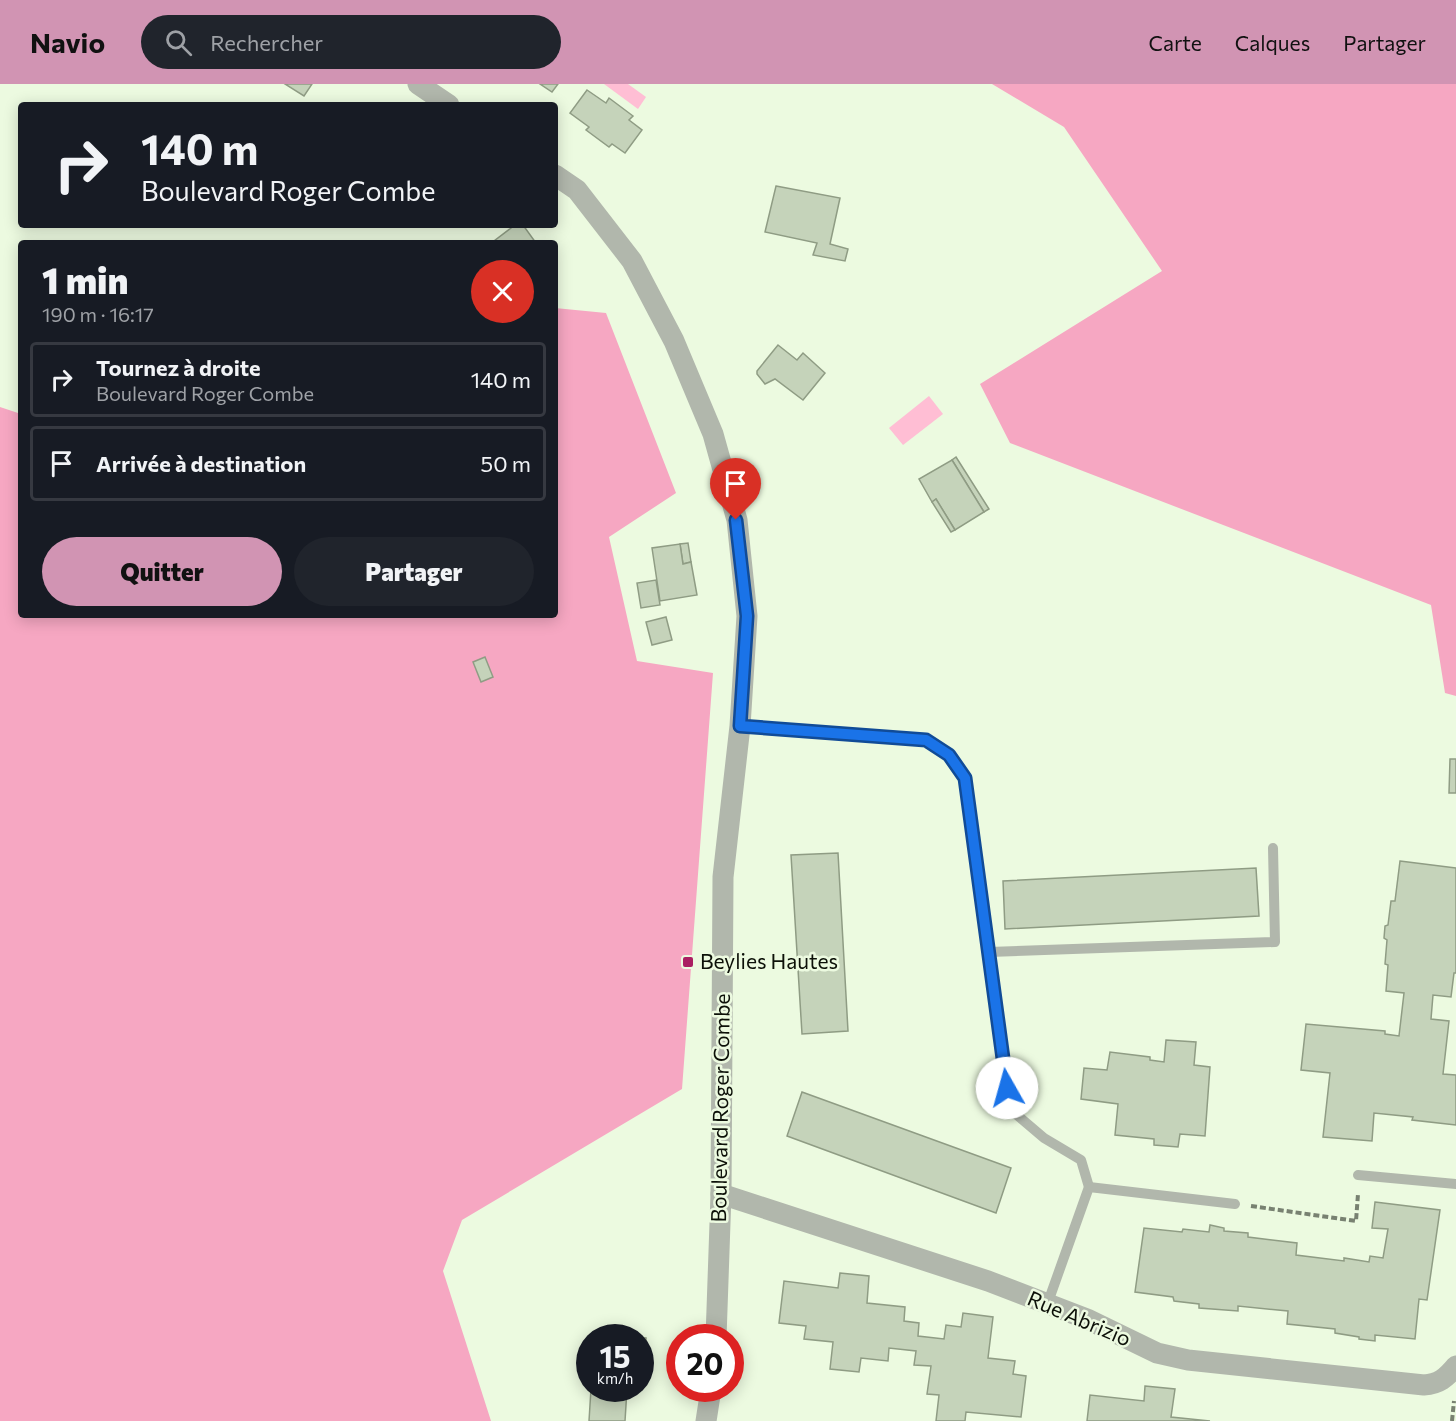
<!DOCTYPE html>
<html lang="fr">
<meta charset="utf-8">
<style>
:root{--surface:#171b24;--page:#20242c;--text:#f1f3f6;--muted:#9ea1a6;--line:#363941;--accent:#d194b3}
body{margin:0;font-family:Commissioner,sans-serif;background:var(--page);color:var(--text);height:100vh;display:flex;flex-direction:column;font-size:22px;white-space:nowrap}
*{box-sizing:border-box;margin:0}
p{font-size:20px;color:var(--muted)}
.icon{flex:none;width:33px;height:33px;fill:none;stroke:currentColor;stroke-width:2;stroke-linecap:round;stroke-linejoin:round}
.map{position:relative;flex:1;overflow:hidden}
.panel{position:absolute;left:18px;top:156px;width:540px;height:378px;display:flex;flex-direction:column;background:var(--surface);border-radius:6px;box-shadow:0 3px 15px #0003}
.panel>*{flex:none}
.hud{position:absolute;left:18px;top:18px;width:540px;height:126px;border-radius:6px;box-shadow:0 3px 15px #0003;background:#171b24;color:var(--text);overflow:hidden}
.speed{position:absolute;left:576px;top:1240px;display:flex;gap:12px;font-size:30px;font-weight:700;text-align:center}
.speed>*{display:grid;place-content:center;width:78px;height:78px;border-radius:50%;background:var(--surface);box-shadow:0 3px 15px #0003;line-height:1}
.speed small{font-size:15px;font-weight:400}
.speed .limit{border:9px solid #d22;background:#fff;color:#111}
.pin{position:absolute;display:grid;place-items:center;width:51px;height:51px;color:#fff;margin:-62px -26px;border-radius:50% 50% 50% 0;rotate:-45deg;box-shadow:0 0 6px #0007}
.pin .icon{rotate:45deg}
.me{position:absolute;width:66px;margin:-33px;rotate:353deg;stroke-linejoin:round;filter:drop-shadow(0 0 4px #0008)}
.turn{display:flex;align-items:center;gap:21px;height:126px;padding:0 24px;font-size:27px}
.turn .icon{width:78px;height:78px;stroke-width:2.5}
.turn b{display:block;font-size:42px;line-height:51px}
.round{display:grid;place-items:center;flex:none;width:63px;height:63px;border-radius:32px;background:var(--page)}
.head{display:flex;align-items:center;justify-content:space-between;height:102px;padding:0 24px}
h1{font-size:36px;font-weight:800;line-height:45px}
.cta{display:flex;gap:12px;margin-top:auto;padding:12px 24px}
.cta a{flex:1;height:69px;border-radius:36px;background:var(--accent);color:#111;font-size:24px;font-weight:800;line-height:69px;text-align:center}
.cta a+a{background:var(--page);color:var(--text)}
ul{padding:0;list-style:none}
li{display:flex;align-items:center;gap:18px;height:75px;margin:0 12px 9px;padding:0 12px;border:3px solid var(--line);border-radius:6px}
li div{flex:1}
li b{display:block;font-size:22px}
li em{font-style:normal}
header{display:flex;align-items:center;gap:36px;box-sizing:border-box;height:84px;padding:0 30px;background:var(--accent);color:#111}
header strong{font-size:28px}
nav{display:flex;gap:33px;margin-inline-start:auto;font-size:21px}
.search{width:420px;height:54px;background:var(--page);display:flex;align-items:center;gap:15px;box-sizing:border-box;padding:0 21px;border-radius:33px;color:var(--muted);font-size:22px}
.map>svg:first-child{display:block}
.forest{fill:#f6a7c2}
.water{fill:#ffbed4}
.building{fill:#c5d3ba;stroke:#8f9c84;stroke-width:1.5}
.lines{fill:none;stroke-linecap:round;stroke-linejoin:round}
.path{stroke:#788171;stroke-width:4;stroke-dasharray:6 3;stroke-linecap:butt}
.lane{stroke:#b1b7ac;stroke-width:10}
.street{stroke:#b1b7ac;stroke-width:21}
.route-casing{stroke:#114b97;stroke-width:15}
.route{stroke:#1a73e8;stroke-width:10}
.poi-dot{fill:#aa1f62;stroke:#ecfae0;stroke-width:2}
.labels{text-anchor:middle;stroke-width:5;stroke-linejoin:round;paint-order:stroke}
.poi-label{font-size:21px;fill:#0c1008;stroke:#ecfae0;text-anchor:start}
.street-label{font-size:21px;fill:#0c1008;stroke:#ecfae0}
</style>
<header>
<strong>Navio</strong>
<div class="search"><svg class="icon" aria-label="search" viewBox="0 0 24 24"><circle cx="10" cy="10" r="6"/><path d="M15 15l6 6"/></svg>Rechercher</div>
<nav><a>Carte</a><a>Calques</a><a>Partager</a></nav>
</header>
<div class="map">
<svg width="1456" height="1337" viewBox="0 0 1456 1337">
<rect width="100%" height="100%" fill="#ecfae0"/>
<!-- forest -->
<g class="forest">
<polygon points="992,0 1456,0 1456,612 1445,609 1431,521 1010,359 980,300 1162,187 1064,43"/>
<polygon points="555,224 606,229 676,409 609,453 637,577 713,589 682,1005 462,1136 443,1187 491,1337 0,1337 0,323 21,330 21,531 555,531"/>
</g>
<!-- water -->
<g class="water">
<polygon points="604,0 628,0 646,13 638,25"/>
<polygon points="929,312 943,330 903,361 889,344"/>
</g>
<!-- building -->
<g class="building">
<polygon points="285,0 312,0 304,12"/>
<polygon points="540,0 558,0 552,8"/>
<polygon points="587,6 606,19 609,14 633,32 629,36 642,46 625,69 612,60 609,63 586,46 589,43 570,29"/>
<polygon points="776,102 840,114 830,160 848,165 845,177 813,171 817,159 765,148"/>
<polygon points="515,141 523,141 536,159 495,159 494,157"/>
<polygon points="778,261 797,276 803,269 825,289 803,316 775,295 765,300 757,290 757,287"/>
<polygon points="956,373 989,425 984,428 952,376"/>
<polygon points="952,376 984,428 955,446 936,415 932,418 919,395"/>
<polygon points="936,415 955,446 951,448 932,418"/>
<polygon points="688,459 691,478 683,480 680,460"/>
<polygon points="680,460 683,480 691,478 697,511 660,517 652,464"/>
<polygon points="656,496 660,521 641,524 637,499"/>
<polygon points="666,533 672,556 652,561 646,538"/>
<polygon points="485,573 493,593 481,598 473,578"/>
<polygon points="1450,675 1456,675 1456,709 1449,709"/>
<polygon points="838,769 848,947 802,950 791,771"/>
<polygon points="1400,777 1456,784 1456,889 1454,889 1451,913 1433,911 1431,935 1449,937 1443,990 1456,991 1456,1041 1412,1036 1413,1033 1374,1029 1372,1057 1323,1053 1330,989 1301,986 1306,940 1385,947 1385,950 1399,952 1404,909 1386,907 1388,881 1385,880 1387,856 1384,854 1385,842 1388,841 1391,817 1395,817"/>
<polygon points="1256,784 1259,832 1005,845 1003,797"/>
<polygon points="1166,956 1196,958 1194,981 1210,983 1205,1052 1180,1050 1178,1063 1154,1061 1154,1055 1115,1051 1118,1020 1081,1015 1084,984 1107,986 1110,968 1150,973 1150,976 1164,978"/>
<polygon points="802,1008 1011,1084 996,1129 787,1052"/>
<polygon points="1375,1118 1440,1126 1427,1216 1419,1215 1415,1255 1375,1251 1375,1257 1359,1255 1359,1253 1335,1249 1335,1245 1287,1240 1288,1227 1238,1222 1238,1227 1199,1224 1199,1220 1174,1217 1173,1213 1135,1208 1144,1144 1182,1148 1183,1145 1209,1148 1210,1141 1224,1144 1224,1147 1248,1149 1248,1153 1297,1159 1296,1171 1344,1177 1344,1174 1369,1178 1370,1172 1383,1174 1388,1145 1372,1144"/>
<polygon points="840,1189 869,1192 867,1219 905,1223 904,1237 919,1239 918,1252 944,1255 946,1241 961,1243 963,1229 993,1233 988,1274 1015,1277 1013,1290 1026,1292 1021,1333 966,1328 965,1337 936,1337 939,1311 927,1310 931,1282 914,1281 916,1267 889,1264 888,1277 861,1274 859,1288 830,1285 833,1258 804,1255 806,1242 779,1239 784,1197 838,1204"/>
<polygon points="611,1252 646,1254 644,1298 640,1298 640,1254 610,1254"/>
<polygon points="1145,1302 1175,1305 1171,1333 1210,1337 1087,1337 1090,1311 1144,1317"/>
<polygon points="591,1305 627,1305 625,1337 589,1337"/>
</g>
<g class="lines">
<!-- path -->
<g class="path">
<polyline points="1251,1122 1356,1137 1358,1110"/>
<polyline points="1452,1337 1454,1317"/>
</g>
<!-- lane -->
<g class="lane">
<polyline points="740,642 926,656 949,671 965,694 1007,1004 1017,1031 1044,1054 1081,1076 1089,1103"/>
<polyline points="989,868 1275,858 1273,764"/>
<polyline points="1358,1091 1456,1100"/>
<polyline points="1047,1221 1089,1103 1235,1120"/>
</g>
<!-- street -->
<g class="street">
<polyline points="418,0 449,21"/>
<polyline points="555,91 577,106 632,177 674,257 713,350 737,436 747,532 740,642 723,793 721,1110 716,1254"/>
<path d="M 721,1110 L 988,1197 L 1087,1235 L 1157,1269 L 1188,1276 L 1424,1301 C 1439,1300 1446,1294 1456,1282"/>
<polyline points="706,1337 711,1305"/>
</g>
</g>
<g class="lines">
<!-- route casing -->
<g class="route-casing">
<polyline id="route" points="736,436 747,532 740,642 926,656 949,671 965,694 1007,1004"/>
</g>
<!-- route -->
<use href="#route" class="route"/>
</g>
<!-- markers -->
<rect class="poi-dot" x="682" y="872" width="12" height="12" rx="3"/>
<g class="labels">
<!-- poi labels -->
<g class="poi-label">
<text x="700" y="885">Beylies Hautes</text>
</g>
<!-- street labels -->
<g class="street-label">
<text transform="translate(721 1024) rotate(-89)" y="7">Boulevard Roger Combe</text>
<text transform="translate(1079 1235) rotate(23)" y="7">Rue Abrizio</text>
</g>
</g>
</svg>
<div class="speed"><div>15<small>km/h</small></div><div class="limit">20</div></div>
<div class="pin" style="left:736px;top:436px;background:#d93025"><svg class="icon" aria-label="arrive" viewBox="0 0 24 24"><path d="M6 21V4h12l-3 4 3 4H6"/></svg></div>
<svg class="me" style="left:1007px;top:1004px" viewBox="-20 -20 40 40"><circle r="19" fill="#fff"/><path d="M0-13L10 11 0 6-10 11z" fill="#1a73e8"/></svg>
<div class="hud">
<div class="turn"><svg class="icon" aria-label="right" viewBox="0 0 24 24"><path d="M7 20v-9h11M14 6l5 5-5 5"/></svg><div><b>140 m</b>Boulevard Roger Combe</div></div>
</div>
<section class="panel">
<div class="head"><div><h1>1 min</h1><p>190 m · 16:17</p></div><a class="round" style="background:#d93025;color:#fff"><svg class="icon" aria-label="close" viewBox="0 0 24 24"><path d="M6 6l12 12M18 6L6 18"/></svg></a></div>
<ul>
<li><svg class="icon" aria-label="right" viewBox="0 0 24 24"><path d="M7 20v-9h11M14 6l5 5-5 5"/></svg><div><b>Tournez à droite</b><p>Boulevard Roger Combe</p></div><em>140 m</em></li>
<li><svg class="icon" aria-label="arrive" viewBox="0 0 24 24"><path d="M6 21V4h12l-3 4 3 4H6"/></svg><div><b>Arrivée à destination</b></div><em>50 m</em></li>
</ul>
<div class="cta"><a>Quitter</a><a>Partager</a></div>
</section>
</div>
